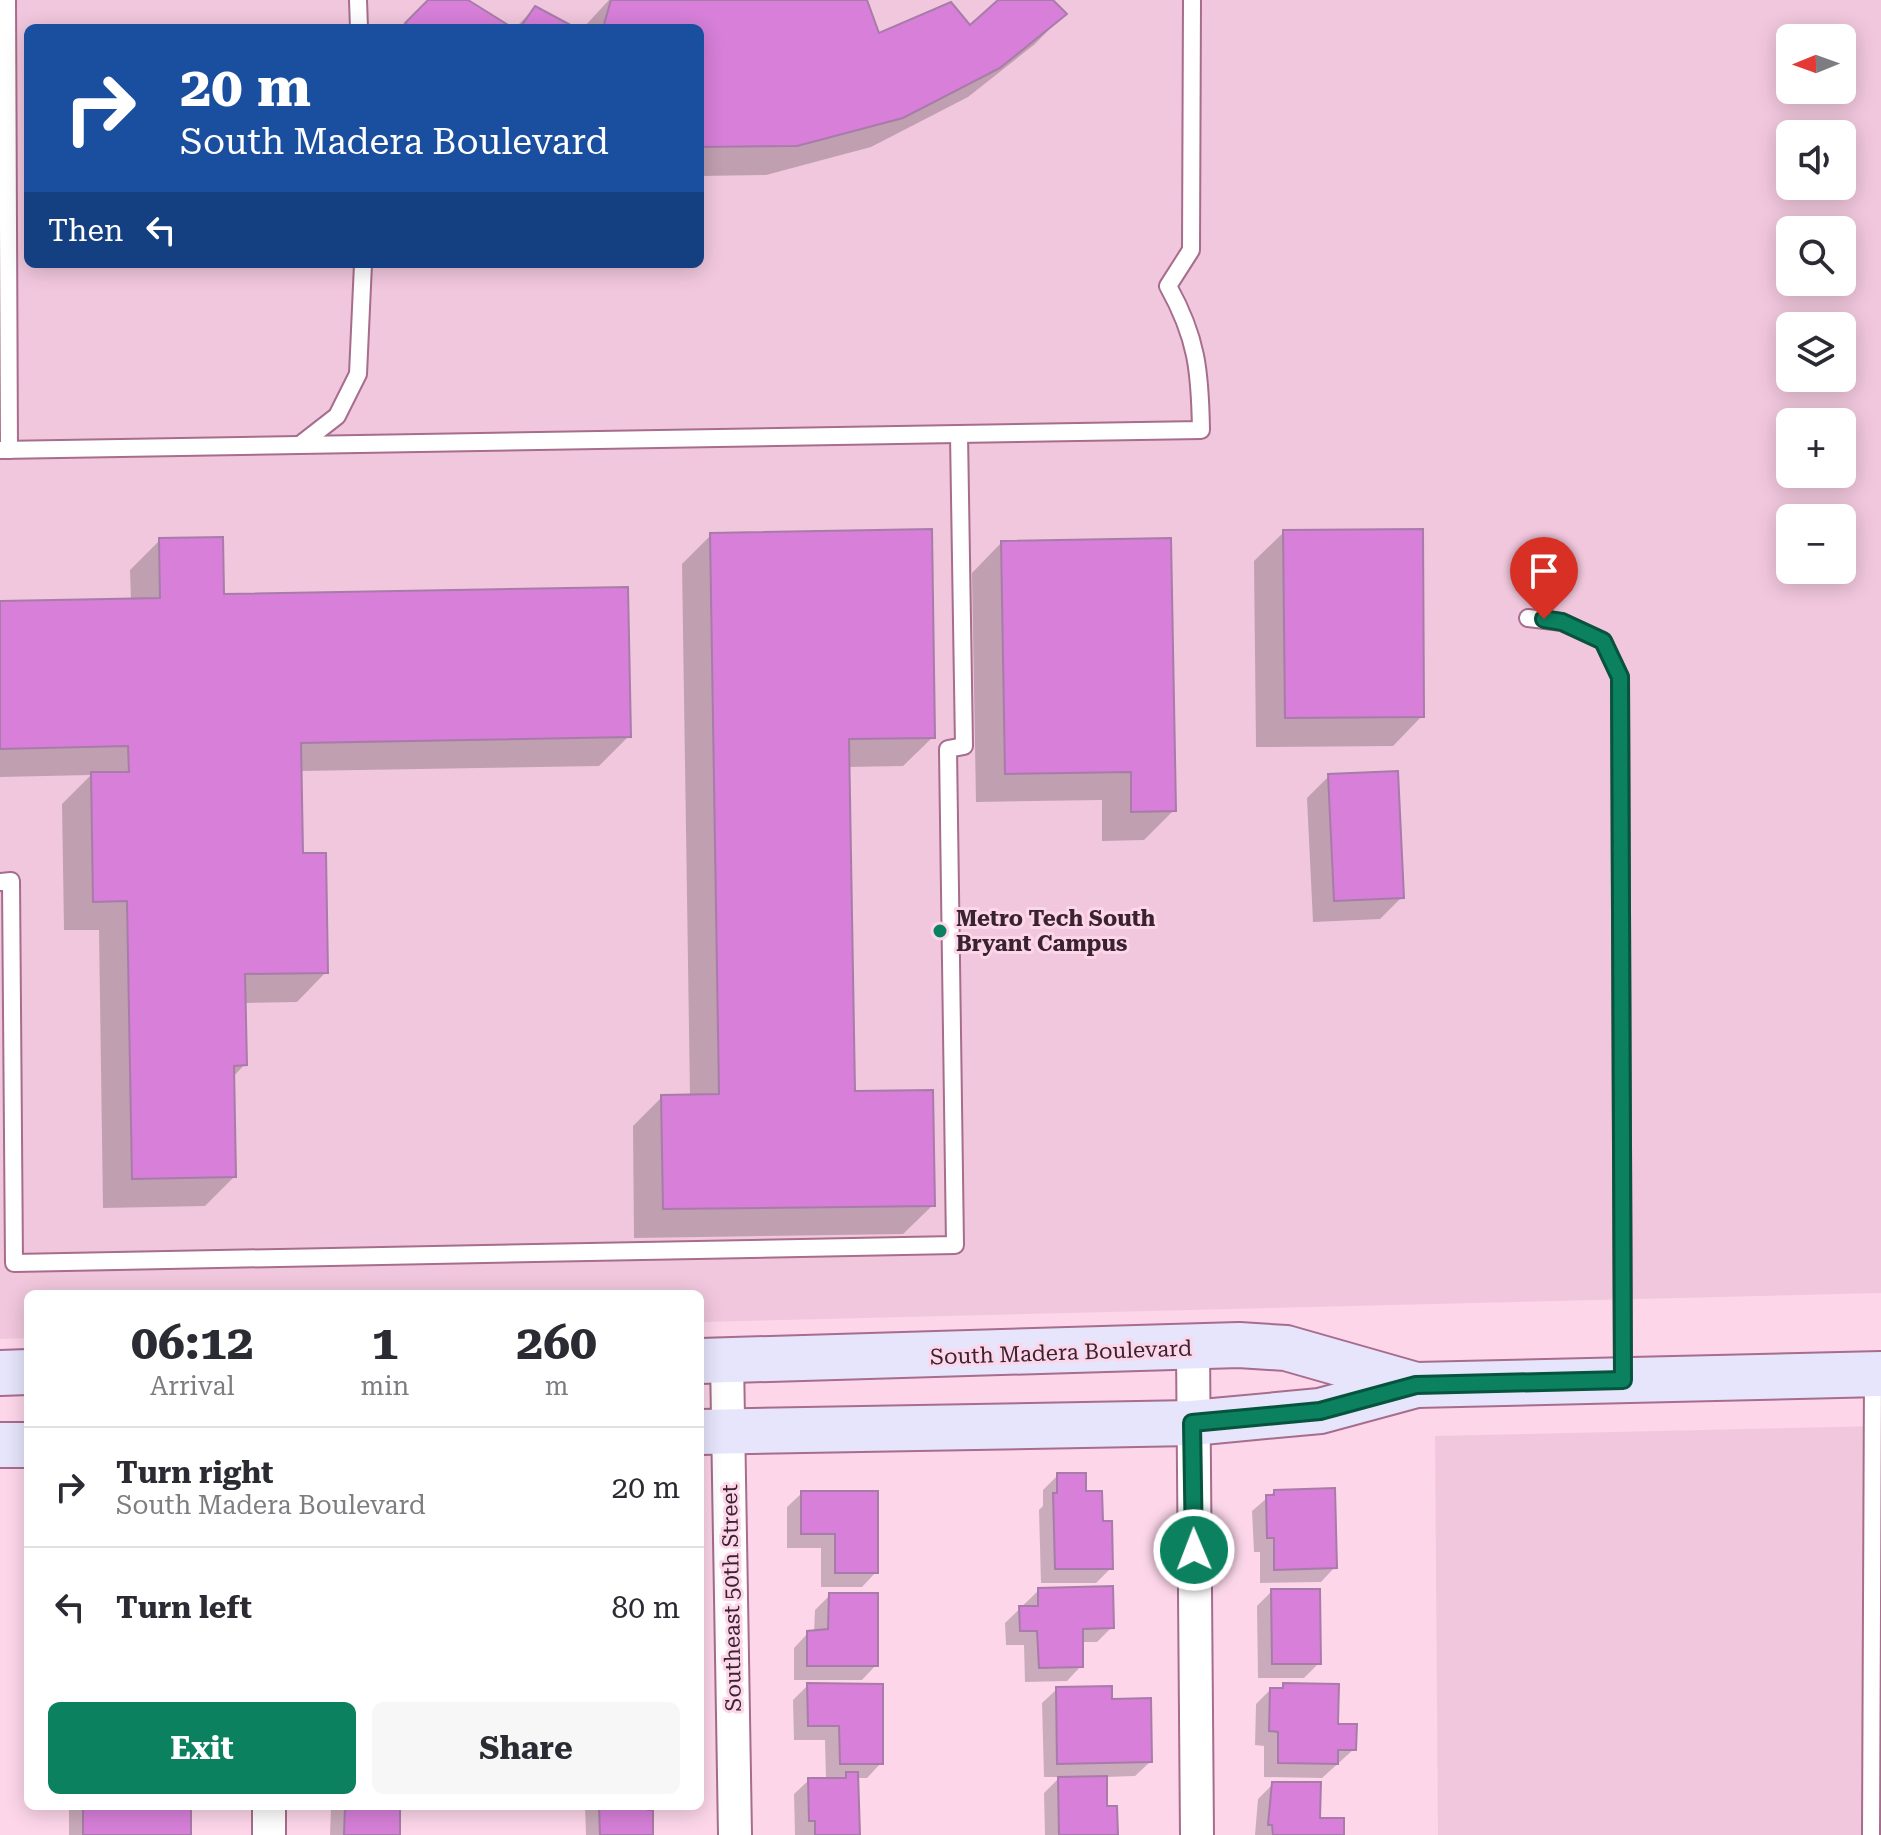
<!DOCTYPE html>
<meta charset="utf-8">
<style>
:root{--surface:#fff;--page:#f7f7f7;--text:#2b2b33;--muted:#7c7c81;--line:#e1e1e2;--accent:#0b815f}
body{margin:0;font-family:"Roboto Serif",serif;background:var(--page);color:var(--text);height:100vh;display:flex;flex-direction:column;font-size:30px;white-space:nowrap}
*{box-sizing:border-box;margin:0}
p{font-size:26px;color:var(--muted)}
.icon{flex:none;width:44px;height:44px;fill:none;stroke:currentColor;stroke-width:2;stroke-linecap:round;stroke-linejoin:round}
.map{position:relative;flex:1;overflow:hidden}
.drawer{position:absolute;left:24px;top:1290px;width:680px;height:520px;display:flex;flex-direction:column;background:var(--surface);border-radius:12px;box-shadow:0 4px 20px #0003}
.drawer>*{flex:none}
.guide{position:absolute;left:24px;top:24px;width:680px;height:244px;border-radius:12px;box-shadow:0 4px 20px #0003;background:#1a4fa0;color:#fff;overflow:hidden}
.needle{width:52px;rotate:269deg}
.controls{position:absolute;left:1776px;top:24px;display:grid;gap:16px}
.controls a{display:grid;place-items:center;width:80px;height:80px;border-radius:12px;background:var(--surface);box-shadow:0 4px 20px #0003;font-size:40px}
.pin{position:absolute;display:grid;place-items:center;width:68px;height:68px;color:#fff;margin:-82px -34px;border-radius:50% 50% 50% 0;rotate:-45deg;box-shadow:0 0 8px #0007}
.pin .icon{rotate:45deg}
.me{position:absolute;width:88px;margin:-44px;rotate:359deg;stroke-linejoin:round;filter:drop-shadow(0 0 6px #0008)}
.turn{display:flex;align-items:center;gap:28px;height:168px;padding:0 24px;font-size:36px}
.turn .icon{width:104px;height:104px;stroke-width:2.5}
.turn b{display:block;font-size:56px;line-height:68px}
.then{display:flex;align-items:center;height:76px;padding:0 24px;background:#0003;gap:16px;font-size:30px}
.eta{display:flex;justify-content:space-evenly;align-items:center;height:136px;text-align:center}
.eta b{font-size:48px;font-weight:700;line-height:56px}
.action{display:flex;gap:16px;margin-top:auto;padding:16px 24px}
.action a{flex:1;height:92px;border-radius:12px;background:var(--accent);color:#fff;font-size:32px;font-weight:700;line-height:92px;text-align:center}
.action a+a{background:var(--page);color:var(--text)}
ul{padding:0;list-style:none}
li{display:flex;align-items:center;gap:24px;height:120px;padding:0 24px;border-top:2px solid var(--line)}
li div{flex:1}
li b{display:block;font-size:30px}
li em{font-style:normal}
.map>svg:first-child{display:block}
.built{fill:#f1c7dd;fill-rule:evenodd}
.shadow{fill:#0003}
.building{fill:#d77fd9;stroke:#a87ca9;stroke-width:2}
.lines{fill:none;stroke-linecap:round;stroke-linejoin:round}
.lane-casing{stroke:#a66d8c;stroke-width:20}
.street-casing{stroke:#a66d8c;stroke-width:36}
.secondary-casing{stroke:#a66d8c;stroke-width:48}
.lane{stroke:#fff;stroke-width:16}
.street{stroke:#fff;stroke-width:32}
.secondary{stroke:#e6e5fc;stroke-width:44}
.route-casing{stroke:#07543e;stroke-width:20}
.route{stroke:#0b815f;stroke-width:14}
.poi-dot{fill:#0b815f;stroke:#fdd6ea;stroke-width:3}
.labels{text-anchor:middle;stroke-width:6;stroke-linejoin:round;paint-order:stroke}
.poi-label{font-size:22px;font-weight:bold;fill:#3a2330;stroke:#fdd6ea;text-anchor:start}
.street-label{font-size:22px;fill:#3a2330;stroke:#fdd6ea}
</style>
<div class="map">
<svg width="1881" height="1835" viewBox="0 0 1881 1835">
<rect width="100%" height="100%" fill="#fdd6ea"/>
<!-- built -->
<g class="built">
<path d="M 0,0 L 1881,0 L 1881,1293 L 700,1322 L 700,1294 L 28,1294 L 28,1338 L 0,1339 ZM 28,28 L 700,28 L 700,264 L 28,264 ZM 1790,38 L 1842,38 L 1842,90 L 1790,90 ZM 1790,134 L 1842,134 L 1842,186 L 1790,186 ZM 1790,230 L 1842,230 L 1842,282 L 1790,282 ZM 1790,326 L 1842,326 L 1842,378 L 1790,378 ZM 1790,422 L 1842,422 L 1842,474 L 1790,474 ZM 1790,518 L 1842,518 L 1842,570 L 1790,570 Z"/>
<polygon points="1881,1426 1881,1835 1438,1835 1435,1436"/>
</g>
<!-- shadow -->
<g class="shadow">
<polygon points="609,0 865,0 878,36 970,28 1001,0 1050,0 1064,14 1035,44 968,97 871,147 766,175 700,176 700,28 583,28"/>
<polygon points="535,8 572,28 515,28"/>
<polygon points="1284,532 1422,716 1393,746 1256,747 1254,561"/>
<polygon points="711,535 933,737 903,766 847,767 853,1093 933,1205 903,1234 634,1238 633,1126 662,1097 690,1096 682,564"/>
<polygon points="160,540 223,597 629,736 599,766 300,771 301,855 326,972 297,1002 244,1003 245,1064 233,1077 234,1177 205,1206 103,1208 99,930 64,930 62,804 91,775 0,777 0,603 131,601 130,570"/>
<polygon points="1001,543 1174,810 1144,840 1102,841 1102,800 976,802 972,573"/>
<polygon points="1329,776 1402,897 1380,919 1313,922 1307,798"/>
<polygon points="1058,1475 1084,1493 1101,1523 1111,1568 1096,1583 1041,1583 1039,1510 1043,1506 1043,1490"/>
<polygon points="1274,1492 1335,1567 1321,1582 1260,1583 1260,1552 1254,1552 1252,1511"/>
<polygon points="802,1493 876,1572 862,1587 821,1587 821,1548 787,1548 787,1507"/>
<polygon points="1039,1590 1112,1627 1097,1642 1081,1642 1081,1666 1067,1681 1025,1682 1024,1645 1006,1645 1005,1623"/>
<polygon points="1272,1591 1319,1663 1304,1678 1258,1678 1257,1606"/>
<polygon points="830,1595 876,1665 862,1680 794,1680 794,1648 808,1633 814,1633 815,1610"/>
<polygon points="808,1685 881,1763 867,1778 856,1778 857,1835 795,1835 794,1794 809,1780 826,1780 825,1740 794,1740 793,1700"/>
<polygon points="1284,1685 1336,1726 1354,1749 1322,1778 1264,1777 1264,1746 1255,1745 1256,1704 1270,1690 1279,1690"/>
<polygon points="1057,1689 1150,1762 1135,1776 1105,1777 1105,1808 1116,1835 1045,1835 1044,1793 1060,1777 1044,1777 1042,1703"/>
<polygon points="1273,1784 1318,1820 1342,1835 1255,1835 1258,1799"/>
<polygon points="72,1806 189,1806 188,1835 69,1835 69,1810"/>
<polygon points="331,1806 398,1806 398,1835 330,1835"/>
<polygon points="585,1806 646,1806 651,1835 586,1835"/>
</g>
<!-- building -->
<g class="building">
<polygon points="428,0 468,0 513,28 412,28 405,23"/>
<polygon points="611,0 867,0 879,33 951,2 970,25 998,0 1053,0 1067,14 1000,68 903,118 797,146 700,147 700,28 603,28"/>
<polygon points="535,6 576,28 520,28"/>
<polygon points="932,529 935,738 849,739 855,1091 933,1090 935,1206 663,1209 661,1095 719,1094 710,533"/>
<polygon points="1423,529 1424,717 1285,718 1283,530"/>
<polygon points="223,537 224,594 628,587 631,737 301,743 303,853 326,853 328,973 245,974 247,1065 234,1066 236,1177 132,1179 127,901 93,902 91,772 129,772 128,746 0,749 0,601 160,598 159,538"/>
<polygon points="1171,538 1176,811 1131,812 1131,772 1005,774 1001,541"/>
<polygon points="1398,771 1404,898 1334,901 1328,774"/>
<polygon points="1057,1473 1086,1473 1086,1491 1102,1491 1103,1521 1112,1521 1113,1569 1055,1569 1053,1493 1057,1493"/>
<polygon points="1335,1488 1337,1568 1274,1570 1274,1538 1267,1538 1266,1495 1274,1495 1274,1490"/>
<polygon points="801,1491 878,1491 878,1573 835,1573 835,1534 801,1534"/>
<polygon points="1113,1586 1114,1628 1083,1629 1083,1667 1039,1668 1037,1631 1020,1631 1019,1606 1038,1606 1038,1588"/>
<polygon points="1271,1589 1320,1589 1321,1664 1272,1664"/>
<polygon points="829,1593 878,1593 878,1666 807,1666 807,1631 828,1629"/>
<polygon points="807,1683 883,1684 883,1764 840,1764 839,1726 808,1726"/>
<polygon points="1283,1683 1339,1684 1338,1724 1357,1724 1356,1750 1338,1750 1338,1764 1278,1763 1278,1732 1269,1731 1270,1688 1283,1688"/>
<polygon points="1112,1686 1112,1699 1151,1698 1152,1762 1057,1764 1056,1687"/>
<polygon points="846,1772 858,1772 860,1835 815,1835 815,1821 809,1821 808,1778 846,1778"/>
<polygon points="1107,1776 1107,1806 1117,1806 1118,1835 1059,1835 1058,1777"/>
<polygon points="1272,1782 1321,1782 1320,1818 1344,1818 1344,1835 1273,1835 1272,1825 1268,1825"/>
<rect x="83" y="1806" width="108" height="29"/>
<polygon points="345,1806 400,1806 400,1835 344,1835"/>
<polygon points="599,1806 648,1806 648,1810 653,1810 653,1835 600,1835"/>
</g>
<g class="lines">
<!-- lane casing -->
<g class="lane-casing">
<g id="lane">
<polyline points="7,0 9,450"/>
<polyline points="358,0 359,28"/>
<polyline points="301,444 337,416 358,374 363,264"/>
<path d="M 0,450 L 1201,430 C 1200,371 1197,338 1168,286 L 1191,250 L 1192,0"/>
<polyline points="1528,618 1562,622 1603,641 1620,677 1623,1379"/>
<polyline points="0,882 11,881 14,1263 955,1245 948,749 964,746 959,434"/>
<polyline points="1871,1835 1873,1376"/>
</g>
</g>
<!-- street casing -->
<g class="street-casing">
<g id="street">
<polyline points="1193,1349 1197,1835"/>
<polyline points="727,1360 735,1835"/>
<polyline points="269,1806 269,1835"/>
</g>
</g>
<!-- secondary casing -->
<g class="secondary-casing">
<g id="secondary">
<polyline points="700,1361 1239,1345 1286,1348 1416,1385"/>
<polyline points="0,1373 28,1372"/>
<polyline points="700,1432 1192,1423 1320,1411 1416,1385 1881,1374"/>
<polyline points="0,1445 28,1445"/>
</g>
</g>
<!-- lane -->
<use href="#lane" class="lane"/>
<!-- street -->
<use href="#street" class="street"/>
<!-- secondary -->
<use href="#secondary" class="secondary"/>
</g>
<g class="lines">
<!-- route casing -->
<g class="route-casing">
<polyline id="route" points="1194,1550 1192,1423 1320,1411 1416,1385 1623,1380 1620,677 1603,641 1562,622 1544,619"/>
</g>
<!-- route -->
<use href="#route" class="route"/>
</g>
<!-- markers -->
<circle class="poi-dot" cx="940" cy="931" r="8"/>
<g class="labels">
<!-- poi labels -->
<g class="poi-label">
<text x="956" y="926">Metro Tech South<tspan x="956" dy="25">Bryant Campus</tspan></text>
</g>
<!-- street labels -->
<g class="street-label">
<text transform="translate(1061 1352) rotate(-2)" y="8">South Madera Boulevard</text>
<text transform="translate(731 1598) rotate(-91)" y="8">Southeast 50th Street</text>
</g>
</g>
</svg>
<div class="controls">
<a><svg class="needle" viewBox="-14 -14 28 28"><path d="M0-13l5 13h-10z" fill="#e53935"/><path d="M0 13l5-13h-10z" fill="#7c7c81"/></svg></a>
<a><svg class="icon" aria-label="sound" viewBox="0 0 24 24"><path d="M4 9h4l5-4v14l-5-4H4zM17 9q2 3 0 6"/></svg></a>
<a><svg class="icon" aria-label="search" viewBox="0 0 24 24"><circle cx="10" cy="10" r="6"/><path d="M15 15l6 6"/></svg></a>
<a><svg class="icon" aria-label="layers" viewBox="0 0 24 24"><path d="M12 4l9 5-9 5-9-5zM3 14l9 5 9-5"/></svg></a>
<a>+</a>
<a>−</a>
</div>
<div class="pin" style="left:1544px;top:619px;background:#d93025"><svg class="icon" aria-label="arrive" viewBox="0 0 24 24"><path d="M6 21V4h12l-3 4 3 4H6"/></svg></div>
<svg class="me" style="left:1194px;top:1550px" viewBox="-20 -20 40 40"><circle r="17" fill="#0b815f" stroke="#fff" stroke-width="3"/><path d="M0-11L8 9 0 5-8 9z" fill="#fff"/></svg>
<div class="guide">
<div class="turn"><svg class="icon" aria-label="right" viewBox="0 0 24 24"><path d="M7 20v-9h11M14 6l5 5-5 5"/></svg><div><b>20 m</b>South Madera Boulevard</div></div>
<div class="then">Then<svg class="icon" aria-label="left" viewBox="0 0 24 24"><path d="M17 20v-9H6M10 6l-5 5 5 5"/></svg></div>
</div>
<section class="drawer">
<div class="eta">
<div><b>06:12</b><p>Arrival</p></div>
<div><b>1</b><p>min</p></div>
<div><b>260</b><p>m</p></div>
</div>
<ul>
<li><svg class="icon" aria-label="right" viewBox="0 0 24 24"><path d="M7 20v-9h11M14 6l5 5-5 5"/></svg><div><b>Turn right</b><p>South Madera Boulevard</p></div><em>20 m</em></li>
<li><svg class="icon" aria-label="left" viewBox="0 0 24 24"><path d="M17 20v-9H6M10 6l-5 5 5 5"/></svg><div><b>Turn left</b></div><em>80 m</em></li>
</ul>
<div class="action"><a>Exit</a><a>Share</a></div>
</section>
</div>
